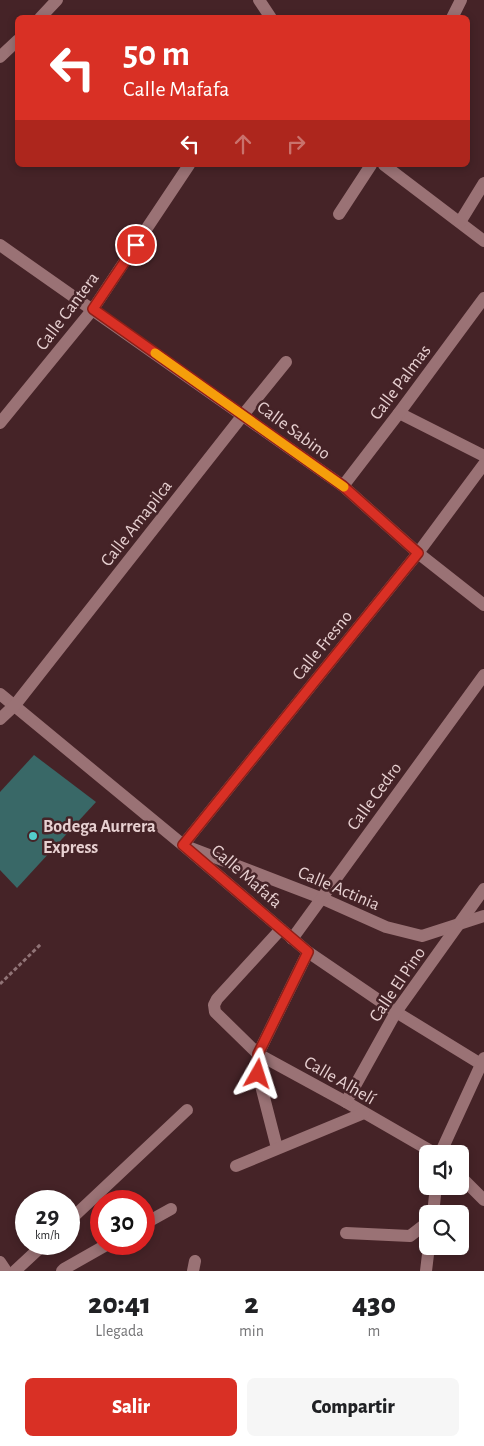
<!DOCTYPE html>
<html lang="es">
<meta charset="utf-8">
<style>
:root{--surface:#fff;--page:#f6f6f6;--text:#202124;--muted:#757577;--accent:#d93025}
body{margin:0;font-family:"Alegreya Sans",sans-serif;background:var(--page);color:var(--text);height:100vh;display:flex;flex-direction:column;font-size:19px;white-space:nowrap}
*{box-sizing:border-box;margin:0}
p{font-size:16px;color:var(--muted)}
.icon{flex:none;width:28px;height:28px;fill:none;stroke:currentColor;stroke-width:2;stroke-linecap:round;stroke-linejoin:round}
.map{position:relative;height:1271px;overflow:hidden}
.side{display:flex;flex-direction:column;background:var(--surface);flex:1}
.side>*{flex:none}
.banner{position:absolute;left:15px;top:15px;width:455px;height:152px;border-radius:8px;box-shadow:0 2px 8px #0003;background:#d93025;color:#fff;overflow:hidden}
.fabs{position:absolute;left:419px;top:1145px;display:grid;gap:10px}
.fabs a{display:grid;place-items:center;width:50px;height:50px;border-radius:8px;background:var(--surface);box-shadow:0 2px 8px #0003;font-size:25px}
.speed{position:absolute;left:15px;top:1190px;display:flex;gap:10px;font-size:25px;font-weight:700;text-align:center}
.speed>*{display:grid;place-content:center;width:65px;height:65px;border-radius:50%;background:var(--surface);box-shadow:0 2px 8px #0003;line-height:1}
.speed small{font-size:12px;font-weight:400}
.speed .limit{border:8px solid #d22;background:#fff;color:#111}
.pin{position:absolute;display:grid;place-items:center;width:42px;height:42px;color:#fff;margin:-21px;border:2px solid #fff;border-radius:50%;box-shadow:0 1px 5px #0007}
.me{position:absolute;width:55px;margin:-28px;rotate:6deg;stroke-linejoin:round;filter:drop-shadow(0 0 4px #0008)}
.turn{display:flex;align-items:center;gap:18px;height:105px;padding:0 25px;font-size:22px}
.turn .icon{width:65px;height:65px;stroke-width:2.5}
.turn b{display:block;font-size:35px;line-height:42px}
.lanes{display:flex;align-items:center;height:48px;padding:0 25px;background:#0003;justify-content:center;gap:25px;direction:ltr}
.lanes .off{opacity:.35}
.eta{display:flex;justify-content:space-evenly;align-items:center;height:85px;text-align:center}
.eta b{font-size:30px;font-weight:800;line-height:35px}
.primary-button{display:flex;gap:10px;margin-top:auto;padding:10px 25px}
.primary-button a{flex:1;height:58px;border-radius:8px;background:var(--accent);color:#fff;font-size:20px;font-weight:800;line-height:58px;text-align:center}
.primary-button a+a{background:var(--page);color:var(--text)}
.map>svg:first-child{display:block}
.building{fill:#396867}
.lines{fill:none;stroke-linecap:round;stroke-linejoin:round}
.path{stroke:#907376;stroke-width:3;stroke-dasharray:4 2.5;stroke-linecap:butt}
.street{stroke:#9a7275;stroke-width:12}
.secondary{stroke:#9a7275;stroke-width:12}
.route-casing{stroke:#8d1f18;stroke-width:12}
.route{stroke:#d93025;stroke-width:9}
.slow{stroke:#f59e0b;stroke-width:9}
.poi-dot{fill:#53cdcb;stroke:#452327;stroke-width:2}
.labels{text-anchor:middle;stroke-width:5;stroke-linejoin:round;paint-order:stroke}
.street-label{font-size:18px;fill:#e7d0d1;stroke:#452327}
.poi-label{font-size:18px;font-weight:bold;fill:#e7d0d1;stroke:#452327;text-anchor:start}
</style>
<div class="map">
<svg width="484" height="1271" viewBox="0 0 484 1271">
<rect width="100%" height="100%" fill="#452327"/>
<!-- building -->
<polygon class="building" points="34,755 96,802 17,888 0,870 0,792"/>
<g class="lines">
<!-- path -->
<polyline class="path" points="0,984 41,944"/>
<!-- street -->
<g class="street">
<polyline points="259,0 271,18"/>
<polyline points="452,18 461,0"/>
<polyline points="384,165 484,241"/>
<polyline points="339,214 371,165"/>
<polyline points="460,222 484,183"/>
<polyline points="0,245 343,486 418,553 484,605"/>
<polyline points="399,413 484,456"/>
<polyline points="0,423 93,309 189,165"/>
<polyline points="484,464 418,553 183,845 321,898 386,927 422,936 484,916"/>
<polyline points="343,486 399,413 484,298"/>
<polyline points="0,694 183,845 308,952 396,1012 484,1066"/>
<polyline points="0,719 15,705 243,415 286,362"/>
<polyline points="281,929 217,999 214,1005 215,1012 258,1054 346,1102 436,1154"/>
<polyline points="292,939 484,675"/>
<polyline points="346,1102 396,1012 484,889"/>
<polyline points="277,1148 258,1074 258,1054 308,952"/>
<polyline points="440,1154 484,1058"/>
<polyline points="236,1166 364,1113"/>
<polyline points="460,1176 484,1200"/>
<polyline points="433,1214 436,1186"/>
<polyline points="69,1221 187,1110"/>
<polyline points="144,1224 171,1209"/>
<polyline points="346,1233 410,1236 428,1222"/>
<polyline points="0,1262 6,1271"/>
<polyline points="15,1271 44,1244"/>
<polyline points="62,1271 64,1269 108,1244"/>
<polyline points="193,1271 195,1261"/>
<polyline points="426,1271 429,1246"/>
</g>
<!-- secondary -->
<g class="secondary">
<polyline points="40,18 57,0"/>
<polyline points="0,57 18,40"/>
</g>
</g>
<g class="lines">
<!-- route casing -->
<g class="route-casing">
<polyline id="route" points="136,245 93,309 343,486 418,553 183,845 308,952 258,1054 258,1074"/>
</g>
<!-- route -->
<use href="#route" class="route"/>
<!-- slow -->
<polyline class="slow" points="155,353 344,487"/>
</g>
<!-- markers -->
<circle class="poi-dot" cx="33" cy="836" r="5"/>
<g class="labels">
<!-- street labels -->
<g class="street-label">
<text transform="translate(67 311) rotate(-53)" y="6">Calle Cantera</text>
<text transform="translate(400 382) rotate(-53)" y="6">Calle Palmas</text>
<text transform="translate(294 430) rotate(36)" y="6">Calle Sabino</text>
<text transform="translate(136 523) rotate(-52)" y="6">Calle Amapilca</text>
<text transform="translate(322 645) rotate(-51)" y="6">Calle Fresno</text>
<text transform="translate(374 796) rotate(-54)" y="6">Calle Cedro</text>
<text transform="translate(247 876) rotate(41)" y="6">Calle Mafafa</text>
<text transform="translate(339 888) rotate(23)" y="6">Calle Actinia</text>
<text transform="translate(397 984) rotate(-56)" y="6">Calle El Pino</text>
<text transform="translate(340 1080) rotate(30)" y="6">Calle Alhelí</text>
</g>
<!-- poi labels -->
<g class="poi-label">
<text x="43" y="832">Bodega Aurrera<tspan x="43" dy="21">Express</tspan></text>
</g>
</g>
</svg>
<div class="fabs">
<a><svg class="icon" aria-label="sound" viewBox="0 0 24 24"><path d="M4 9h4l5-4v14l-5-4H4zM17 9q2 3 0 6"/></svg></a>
<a><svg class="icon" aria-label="search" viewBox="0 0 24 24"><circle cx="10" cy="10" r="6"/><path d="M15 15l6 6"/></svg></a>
</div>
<div class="speed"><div>29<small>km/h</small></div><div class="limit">30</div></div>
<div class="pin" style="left:136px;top:245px;background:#d93025"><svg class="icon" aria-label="arrive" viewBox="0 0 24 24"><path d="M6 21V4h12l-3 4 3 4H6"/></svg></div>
<svg class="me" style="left:258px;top:1074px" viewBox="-20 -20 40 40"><path d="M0-17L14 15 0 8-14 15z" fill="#d93025" stroke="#fff" stroke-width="4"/></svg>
<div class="banner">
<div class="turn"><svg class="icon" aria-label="left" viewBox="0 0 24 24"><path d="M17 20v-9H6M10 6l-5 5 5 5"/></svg><div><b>50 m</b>Calle Mafafa</div></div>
<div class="lanes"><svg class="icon" aria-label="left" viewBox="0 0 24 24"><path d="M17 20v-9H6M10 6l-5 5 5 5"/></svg><svg class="icon off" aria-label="ahead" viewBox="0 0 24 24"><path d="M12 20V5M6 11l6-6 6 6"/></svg><svg class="icon off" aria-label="right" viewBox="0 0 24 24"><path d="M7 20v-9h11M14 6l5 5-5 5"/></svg></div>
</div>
</div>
<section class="side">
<div class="eta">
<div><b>20:41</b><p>Llegada</p></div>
<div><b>2</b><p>min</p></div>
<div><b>430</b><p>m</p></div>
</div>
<div class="primary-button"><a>Salir</a><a>Compartir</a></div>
</section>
